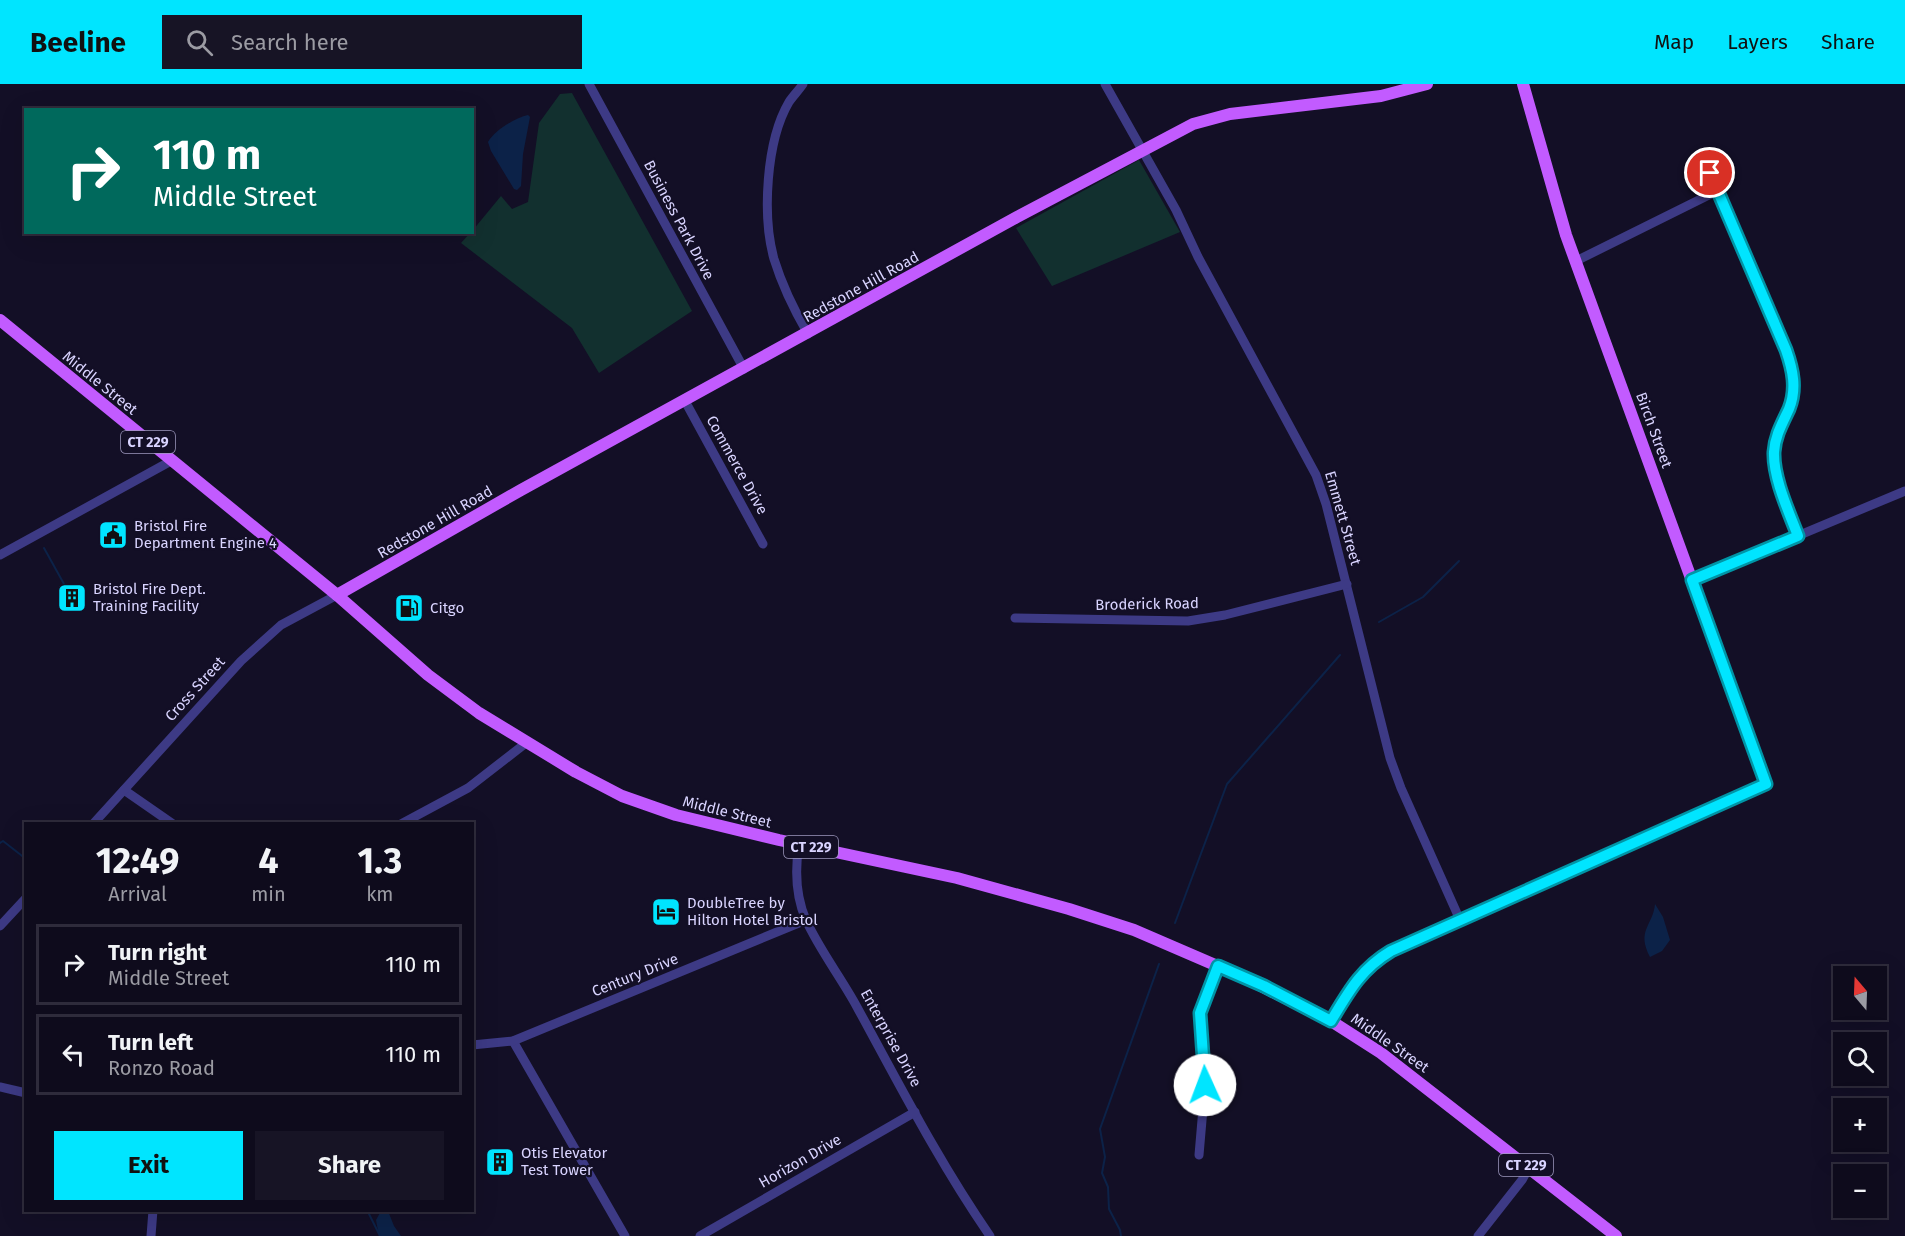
<!DOCTYPE html>
<meta charset="utf-8">
<style>
:root{--surface:#0e0b1c;--page:#171425;--text:#f1f3f6;--muted:#9b9ba3;--line:#2e2b3b;--accent:#00e5ff}
body{margin:0;font-family:"Fira Sans",sans-serif;background:var(--page);color:var(--text);height:100vh;display:flex;flex-direction:column;font-size:22px;white-space:nowrap}
*{box-sizing:border-box;margin:0}
p{font-size:20px;color:var(--muted)}
.icon{flex:none;width:33px;height:33px;fill:none;stroke:currentColor;stroke-width:2;stroke-linecap:round;stroke-linejoin:round}
.map{position:relative;flex:1;overflow:hidden}
.details{position:absolute;left:24px;top:738px;width:450px;height:390px;display:flex;flex-direction:column;background:var(--surface);border-radius:0px;box-shadow:0 6px 24px #0002,0 0 0 2px var(--line)}
.details>*{flex:none}
.guide{position:absolute;left:24px;top:24px;width:450px;height:126px;border-radius:0px;box-shadow:0 6px 24px #0002,0 0 0 2px var(--line);background:#00695c;color:#fff;overflow:hidden}
.needle{width:39px;rotate:341deg}
.tools{position:absolute;left:1833px;top:882px;display:grid;gap:12px}
.tools a{display:grid;place-items:center;width:54px;height:54px;border-radius:0px;background:var(--surface);box-shadow:0 6px 24px #0002,0 0 0 2px var(--line);font-size:30px}
.pin{position:absolute;display:grid;place-items:center;width:51px;height:51px;color:#fff;margin:-26px;border:3px solid #fff;border-radius:50%;box-shadow:0 2px 6px #0007}
.me{position:absolute;width:66px;margin:-33px;rotate:358deg;stroke-linejoin:round;filter:drop-shadow(0 0 4px #0008)}
.turn{display:flex;align-items:center;gap:21px;height:126px;padding:0 30px;font-size:27px}
.turn .icon{width:78px;height:78px;stroke-width:2.5}
.turn b{display:block;font-size:42px;line-height:51px}
.eta{display:flex;justify-content:space-evenly;align-items:center;height:102px;text-align:center}
.eta b{font-size:36px;font-weight:700;line-height:42px}
.primary-button{display:flex;gap:12px;margin-top:auto;padding:12px 30px}
.primary-button a{flex:1;height:69px;border-radius:0px;background:var(--accent);color:#111;font-size:24px;font-weight:700;line-height:69px;text-align:center}
.primary-button a+a{background:var(--page);color:var(--text)}
ul{padding:0;list-style:none}
li{display:flex;align-items:center;gap:18px;height:81px;margin:0 12px 9px;padding:0 18px;border:3px solid var(--line);border-radius:0px}
li div{flex:1}
li b{display:block;font-size:22px}
li em{font-style:normal}
header{display:flex;align-items:center;gap:36px;box-sizing:border-box;height:84px;padding:0 30px;background:var(--accent);color:#111}
header strong{font-size:28px}
nav{display:flex;gap:33px;margin-inline-start:auto;font-size:21px}
.search{width:420px;height:54px;background:var(--page);display:flex;align-items:center;gap:15px;box-sizing:border-box;padding:0 21px;border-radius:0px;color:var(--muted);font-size:22px}
.map>svg:first-child{display:block}
.green{fill:#12302f}
.water{fill:#0c2248}
.lines{fill:none;stroke-linecap:round;stroke-linejoin:round}
.stream{stroke:#0c2248;stroke-width:2}
.minor{stroke:#3d3a85;stroke-width:9}
.major{stroke:#c25bff;stroke-width:12}
.route-casing{stroke:#0095a6;stroke-width:15}
.route{stroke:#00e5ff;stroke-width:10}
.labels{text-anchor:middle;stroke-width:4.5;stroke-linejoin:round;paint-order:stroke}
.shield{fill:#130f26;stroke:#9e99be;stroke-width:1.5}
.shield-label{font-size:14px;font-weight:bold;fill:#d9d4ff}
.street-label{font-size:15px;fill:#d9d4ff;stroke:#130f26}
.poi-label{font-size:15px;fill:#d9d4ff;stroke:#130f26;text-anchor:start}
</style>
<header>
<strong>Beeline</strong>
<div class="search"><svg class="icon" aria-label="search" viewBox="0 0 24 24"><circle cx="10" cy="10" r="6"/><path d="M15 15l6 6"/></svg>Search here</div>
<nav><a>Map</a><a>Layers</a><a>Share</a></nav>
</header>
<div class="map">
<svg width="1905" height="1152" viewBox="0 0 1905 1152">
<rect width="100%" height="100%" fill="#130f26"/>
<!-- green -->
<g class="green">
<polygon points="572,9 692,227 599,289 572,244 461,159 470,149 472,148 473,146 501,112 512,125 528,118 539,39 560,10"/>
<polygon points="1139,76 1180,148 1052,202 1016,144"/>
</g>
<!-- water -->
<g class="water">
<path d="M 528,31 L 530,33 L 523,70 L 521,102 L 517,106 L 514,105 L 491,67 L 488,58 C 495,46 515,34 528,31 Z"/>
<path d="M 1655,820 L 1663,833 L 1670,856 L 1662,867 L 1650,873 C 1636,846 1653,842 1655,820 Z"/>
<polygon points="381,1127 388,1127 394,1142 401,1152 379,1152 376,1136"/>
</g>
<g class="lines">
<!-- stream -->
<g class="stream">
<polyline points="44,464 64,500"/>
<polyline points="1379,538 1423,513 1459,477"/>
<polyline points="0,759 3,757 26,775"/>
<polyline points="1175,839 1227,700 1340,571"/>
<polyline points="367,1126 380,1152"/>
<polyline points="1121,1152 1120,1146 1109,1125 1108,1103 1102,1089 1105,1073 1100,1045 1159,880"/>
</g>
<!-- minor -->
<g class="minor">
<polyline points="589,0 744,285"/>
<path d="M 803,0 C 799,6 793,12 789,18 C 766,57 762,132 774,175 C 782,201 794,226 808,250"/>
<polyline points="1105,0 1176,126 1198,173 1316,391 1326,420 1390,674 1401,704 1460,836"/>
<path d="M 1703,71 L 1790,277 C 1794,293 1795,308 1789,323 C 1785,335 1777,345 1775,358 C 1769,389 1788,423 1798,452"/>
<polyline points="1576,177 1717,107"/>
<polyline points="685,317 763,460"/>
<polyline points="0,471 171,377"/>
<polyline points="1692,496 1905,407"/>
<polyline points="1015,534 1188,537 1225,531 1347,500"/>
<polyline points="124,706 173,740"/>
<polyline points="93,740 241,577 281,541 337,511"/>
<polyline points="401,740 468,704 526,659"/>
<path d="M 799,760 C 795,785 796,813 806,836 C 819,865 842,895 857,923 C 899,1000 940,1080 990,1152"/>
<polyline points="0,842 26,814"/>
<polyline points="513,957 625,1152"/>
<polyline points="472,961 513,957 806,836"/>
<polyline points="0,1003 26,1009"/>
<polyline points="1199,1071 1205,1001 1200,929 1218,882"/>
<polyline points="151,1152 153,1126"/>
<polyline points="700,1152 915,1028"/>
<polyline points="1478,1152 1522,1096 1529,1083"/>
</g>
<!-- major -->
<g class="major">
<polyline points="0,236 337,511 428,591 479,629 576,688 622,712 676,731 779,756 957,794 1069,825 1134,846 1243,893 1331,937 1381,969 1616,1152"/>
<polyline points="337,511 521,406 1017,133 1193,40 1230,30 1381,12 1427,0"/>
<path d="M 1331,937 C 1349,907 1361,885 1391,867 L 1766,700 L 1566,151 L 1523,0"/>
</g>
</g>
<g class="lines">
<!-- route casing -->
<g class="route-casing">
<path id="route" d="M 1205,1001 L 1200,929 L 1218,882 L 1264,902 L 1331,937 C 1349,907 1361,885 1391,867 L 1766,700 L 1692,496 L 1798,452 C 1789,428 1773,394 1774,368 C 1775,352 1782,340 1789,325 C 1797,305 1793,286 1786,266 L 1710,89"/>
</g>
<!-- route -->
<use href="#route" class="route"/>
</g>
<!-- icons -->
<defs>
<g id="civic-square" transform="scale(1.5)"><rect x="-9" y="-9" width="18" height="18" rx="4" fill="#00e5ff" stroke="#130f26"/><path d="M-.6-6.5H3V-4.5H.6V-3L4-1V1h2V6H-6V1h2V-1L-.6-3ZM-1.2 2.5V6h2.4V2.5Z" fill="#111"/></g>
<g id="building-square" transform="scale(1.5)"><rect x="-9" y="-9" width="18" height="18" rx="4" fill="#00e5ff" stroke="#130f26"/><path d="M-4-6H4V6H1V3H-1V6H-4ZM-2.5-4.3h1.7v1.8h-1.7ZM.8-4.3h1.7v1.8H.8ZM-2.5-1h1.7V.8h-1.7ZM.8-1h1.7V.8H.8Z" fill="#111"/></g>
<g id="fuel-square" transform="scale(1.5)"><rect x="-9" y="-9" width="18" height="18" rx="4" fill="#00e5ff" stroke="#130f26"/><path d="M-5.5-6h7V0h2V4h1.3V-2.5L3-4.5l.8-.8L6-3V5H2.5V1h-1V6h-7ZM-4.2-4.7v3.2H.2V-4.7Z" fill="#111"/></g>
<g id="hotel-square" transform="scale(1.5)"><rect x="-9" y="-9" width="18" height="18" rx="4" fill="#00e5ff" stroke="#130f26"/><path d="M-6-4.5h1.5V1H6V5H4.5V3h-9V5H-6ZM-4 0a1.8 1.8 0 1 1 3.6 0ZM.5 0V-2.5h3Q6-2.5 6 0Z" fill="#111"/></g>
</defs>
<g fill-rule="evenodd">
<use href="#civic-square" x="113" y="451"/>
<use href="#building-square" x="72" y="514"/>
<use href="#fuel-square" x="409" y="524"/>
<use href="#hotel-square" x="666" y="828"/>
<use href="#building-square" x="500" y="1078"/>
</g>
<g class="labels">
<!-- shield labels -->
<g class="shield">
<rect x="121" y="347" width="54" height="22" rx="4.5"/>
<rect x="784" y="752" width="54" height="22" rx="4.5"/>
<rect x="1499" y="1070" width="54" height="22" rx="4.5"/>
</g>
<g class="shield-label">
<text x="148" y="363">CT 229</text>
<text x="811" y="768">CT 229</text>
<text x="1526" y="1086">CT 229</text>
</g>
<!-- street labels -->
<g class="street-label">
<text transform="translate(679 136) rotate(62)" y="5">Business Park Drive</text>
<text transform="translate(861 203) rotate(-29)" y="5">Redstone Hill Road</text>
<text transform="translate(100 299) rotate(39)" y="5">Middle Street</text>
<text transform="translate(1654 346) rotate(70)" y="5">Birch Street</text>
<text transform="translate(737 381) rotate(61)" y="5">Commerce Drive</text>
<text transform="translate(1343 434) rotate(74)" y="5">Emmett Street</text>
<text transform="translate(435 438) rotate(-30)" y="5">Redstone Hill Road</text>
<text transform="translate(1147 520) rotate(-1)" y="5">Broderick Road</text>
<text transform="translate(195 605) rotate(-48)" y="5">Cross Street</text>
<text transform="translate(727 728) rotate(14)" y="5">Middle Street</text>
<text transform="translate(635 891) rotate(-22)" y="5">Century Drive</text>
<text transform="translate(891 954) rotate(61)" y="5">Enterprise Drive</text>
<text transform="translate(1390 959) rotate(35)" y="5">Middle Street</text>
<text transform="translate(800 1077) rotate(-30)" y="5">Horizon Drive</text>
</g>
<!-- poi labels -->
<g class="poi-label">
<text x="134" y="447">Bristol Fire<tspan x="134" dy="17">Department Engine 4</tspan></text>
<text x="93" y="510">Bristol Fire Dept.<tspan x="93" dy="17">Training Facility</tspan></text>
<text x="430" y="529">Citgo</text>
<text x="687" y="824">DoubleTree by<tspan x="687" dy="17">Hilton Hotel Bristol</tspan></text>
<text x="521" y="1074">Otis Elevator<tspan x="521" dy="17">Test Tower</tspan></text>
</g>
</g>
</svg>
<div class="tools">
<a><svg class="needle" viewBox="-14 -14 28 28"><path d="M0-13l5 13h-10z" fill="#e53935"/><path d="M0 13l5-13h-10z" fill="#9b9ba3"/></svg></a>
<a><svg class="icon" aria-label="search" viewBox="0 0 24 24"><circle cx="10" cy="10" r="6"/><path d="M15 15l6 6"/></svg></a>
<a>+</a>
<a>−</a>
</div>
<div class="pin" style="left:1710px;top:89px;background:#d93025"><svg class="icon" aria-label="arrive" viewBox="0 0 24 24"><path d="M6 21V4h12l-3 4 3 4H6"/></svg></div>
<svg class="me" style="left:1205px;top:1001px" viewBox="-20 -20 40 40"><circle r="19" fill="#fff"/><path d="M0-13L10 11 0 6-10 11z" fill="#00e5ff"/></svg>
<div class="guide">
<div class="turn"><svg class="icon" aria-label="right" viewBox="0 0 24 24"><path d="M7 20v-9h11M14 6l5 5-5 5"/></svg><div><b>110 m</b>Middle Street</div></div>
</div>
<section class="details">
<div class="eta">
<div><b>12:49</b><p>Arrival</p></div>
<div><b>4</b><p>min</p></div>
<div><b>1.3</b><p>km</p></div>
</div>
<ul>
<li><svg class="icon" aria-label="right" viewBox="0 0 24 24"><path d="M7 20v-9h11M14 6l5 5-5 5"/></svg><div><b>Turn right</b><p>Middle Street</p></div><em>110 m</em></li>
<li><svg class="icon" aria-label="left" viewBox="0 0 24 24"><path d="M17 20v-9H6M10 6l-5 5 5 5"/></svg><div><b>Turn left</b><p>Ronzo Road</p></div><em>110 m</em></li>
</ul>
<div class="primary-button"><a>Exit</a><a>Share</a></div>
</section>
</div>
